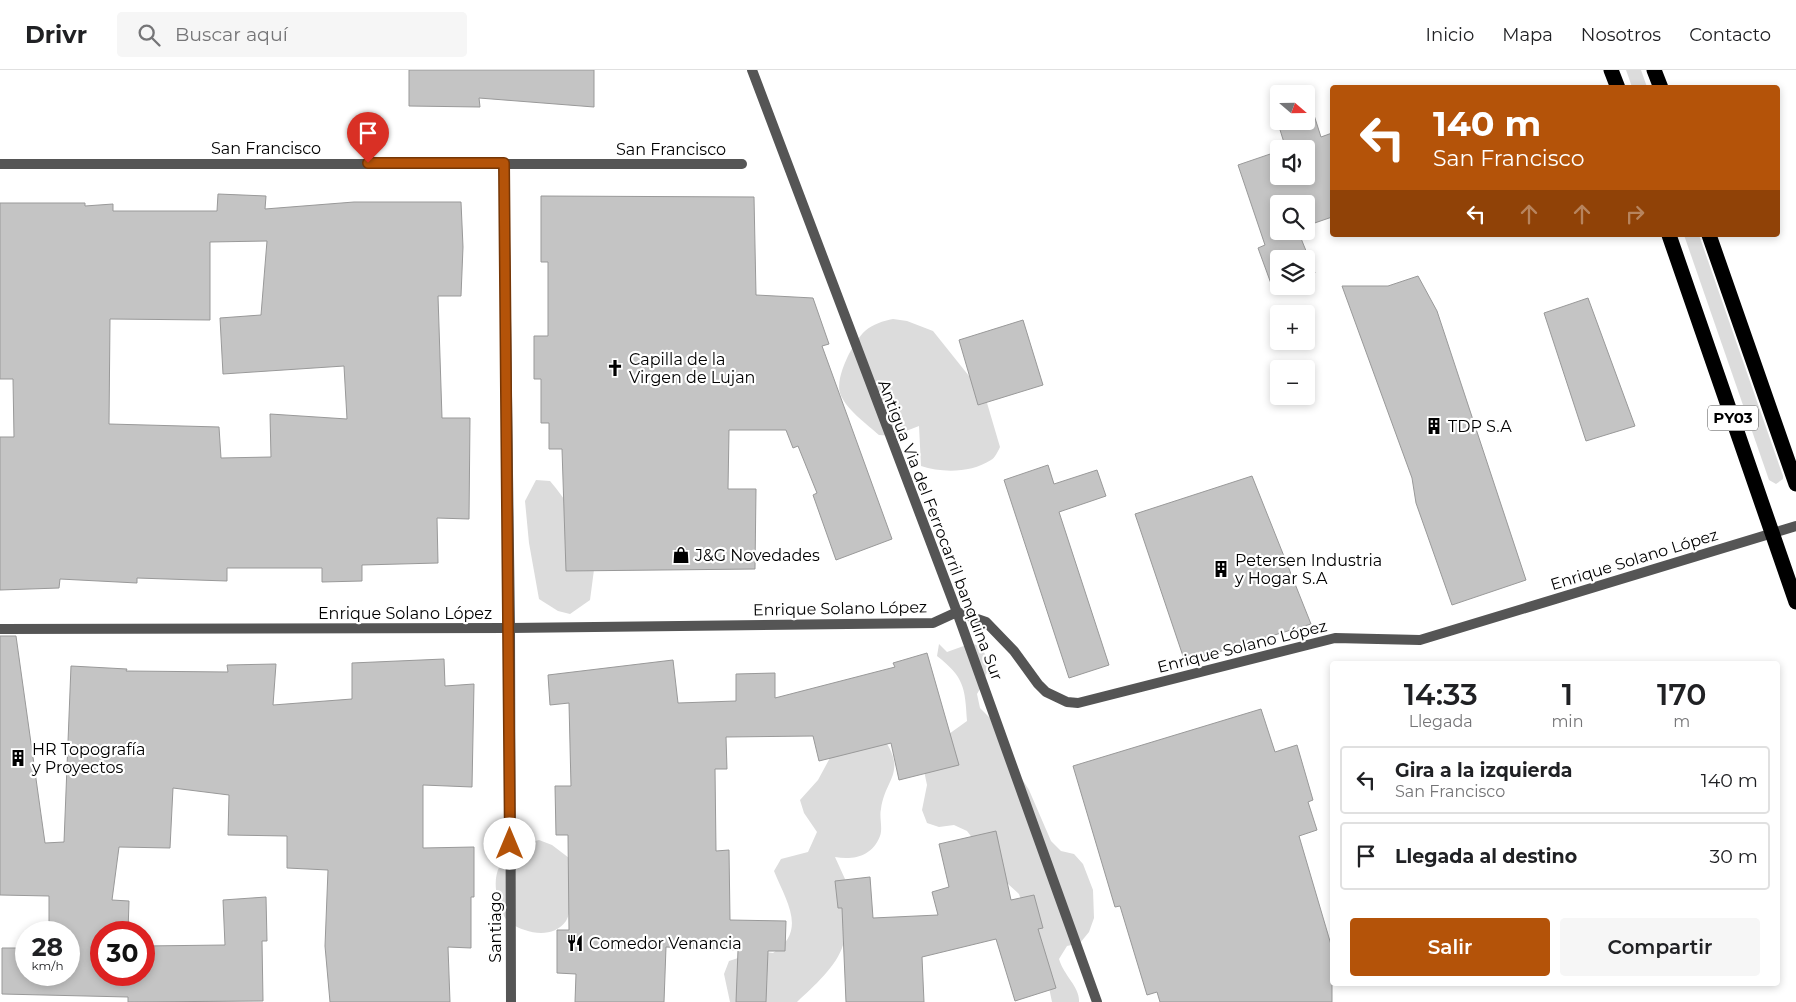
<!DOCTYPE html>
<html lang="es">
<meta charset="utf-8">
<style>
:root{--surface:#fff;--page:#f6f6f6;--text:#202124;--muted:#757577;--line:#e0e0e0;--accent:#b45309}
body{margin:0;font-family:Montserrat,sans-serif;background:var(--page);color:var(--text);height:100vh;display:flex;flex-direction:column;font-size:19px;white-space:nowrap}
*{box-sizing:border-box;margin:0}
p{font-size:16px;color:var(--muted)}
.icon{flex:none;width:28px;height:28px;fill:none;stroke:currentColor;stroke-width:2;stroke-linecap:round;stroke-linejoin:round}
.map{position:relative;flex:1;overflow:hidden}
.details{position:absolute;left:1330px;top:591px;width:450px;height:325px;display:flex;flex-direction:column;background:var(--surface);border-radius:5px;box-shadow:0 2px 8px #0003}
.details>*{flex:none}
.hud{position:absolute;left:1330px;top:15px;width:450px;height:152px;border-radius:5px;box-shadow:0 2px 8px #0003;background:#b45309;color:#fff;overflow:hidden}
.needle{width:32px;rotate:110deg}
.fabs{position:absolute;left:1270px;top:15px;display:grid;gap:10px}
.fabs a{display:grid;place-items:center;width:45px;height:45px;border-radius:5px;background:var(--surface);box-shadow:0 2px 8px #0003;font-size:25px}
.speed{position:absolute;left:15px;top:851px;display:flex;gap:10px;font-size:25px;font-weight:700;text-align:center}
.speed>*{display:grid;place-content:center;width:65px;height:65px;border-radius:50%;background:var(--surface);box-shadow:0 2px 8px #0003;line-height:1}
.speed small{font-size:12px;font-weight:400}
.speed .limit{border:8px solid #d22;background:#fff;color:#111}
.pin{position:absolute;display:grid;place-items:center;width:42px;height:42px;color:#fff;margin:-51px -21px;border-radius:50% 50% 50% 0;rotate:-45deg;box-shadow:0 0 5px #0007}
.pin .icon{rotate:45deg}
.me{position:absolute;width:55px;margin:-28px;rotate:0deg;stroke-linejoin:round;filter:drop-shadow(0 0 4px #0008)}
.turn{display:flex;align-items:center;gap:18px;height:105px;padding:0 20px;font-size:22px}
.turn .icon{width:65px;height:65px;stroke-width:2.5}
.turn b{display:block;font-size:35px;line-height:42px}
.lanes{display:flex;align-items:center;height:48px;padding:0 20px;background:#0003;justify-content:center;gap:25px;direction:ltr}
.lanes .off{opacity:.35}
.eta{display:flex;justify-content:space-evenly;align-items:center;height:85px;text-align:center}
.eta b{font-size:30px;font-weight:600;line-height:35px}
.primary-button{display:flex;gap:10px;margin-top:auto;padding:10px 20px}
.primary-button a{flex:1;height:58px;border-radius:5px;background:var(--accent);color:#fff;font-size:20px;font-weight:600;line-height:58px;text-align:center}
.primary-button a+a{background:var(--page);color:var(--text)}
ul{padding:0;list-style:none}
li{display:flex;align-items:center;gap:15px;height:68px;margin:0 10px 8px;padding:0 10px;border:2px solid var(--line);border-radius:5px}
li div{flex:1}
li b{display:block;font-size:19px}
li em{font-style:normal}
header{display:flex;align-items:center;gap:30px;box-sizing:border-box;height:70px;padding:0 25px;background:var(--surface);border-bottom:1px solid var(--line)}
header strong{font-size:24px}
nav{display:flex;gap:28px;margin-inline-start:auto;font-size:18px}
.search{width:350px;height:45px;background:var(--page);display:flex;align-items:center;gap:12px;box-sizing:border-box;padding:0 18px;border-radius:5px;color:var(--muted);font-size:19px}
.map>svg:first-child{display:block}
.green{fill:#dcdcdc}
.building{fill:#c4c4c4;stroke:#999;fill-rule:evenodd}
.lines{fill:none;stroke-linecap:round;stroke-linejoin:round}
.street{stroke:#555;stroke-width:10}
.highway{stroke:#000;stroke-width:15}
.route-casing{stroke:#753606;stroke-width:12}
.route{stroke:#b45309;stroke-width:9}
.labels{text-anchor:middle;stroke-width:4.5;stroke-linejoin:round;paint-order:stroke}
.shield{fill:#fff;stroke:#4c4c4c;stroke-width:1}
.shield-label{font-size:15px;font-weight:bold;fill:#000}
.street-label{font-size:16px;fill:#000;stroke:#fff}
.poi-label{font-size:16px;fill:#000;stroke:#fff;text-anchor:start}
</style>
<header>
<strong>Drivr</strong>
<div class="search"><svg class="icon" aria-label="search" viewBox="0 0 24 24"><circle cx="10" cy="10" r="6"/><path d="M15 15l6 6"/></svg>Buscar aquí</div>
<nav><a>Inicio</a><a>Mapa</a><a>Nosotros</a><a>Contacto</a></nav>
</header>
<div class="map">
<svg width="1796" height="932" viewBox="0 0 1796 932">
<rect width="100%" height="100%" fill="#fff"/>
<!-- green -->
<g class="green">
<polygon points="1626,0 1641,0 1647,17 1632,17"/>
<polygon points="1684,165 1699,165 1783,406 1783,409 1776,414 1769,410"/>
<path d="M 893,249 L 907,251 L 933,261 L 985,326 L 1000,377 C 998,381 995,388 991,390 C 971,403 942,403 921,396 L 919,356 L 893,366 L 879,365 C 867,354 846,340 840,323 C 835,307 853,272 865,261 C 873,254 883,251 893,249 Z"/>
<path d="M 536,410 L 550,411 C 568,432 580,455 597,477 L 590,530 L 570,544 L 558,541 L 539,529 L 529,473 L 525,431 Z"/>
<path d="M 972,573 C 996,584 988,606 977,624 L 980,638 L 990,648 L 1000,674 L 1029,720 L 1051,771 L 1061,781 L 1074,784 L 1083,794 L 1093,820 L 1094,848 L 1089,862 L 1080,873 L 1067,876 L 1059,889 C 1064,906 1080,917 1079,932 L 1052,932 L 1048,913 L 1009,884 L 991,864 L 1023,836 L 1019,824 L 1008,814 L 967,761 L 954,755 L 939,757 L 927,753 L 922,740 L 927,715 L 923,696 L 935,674 L 967,651 C 965,617 964,607 937,586 L 939,574 L 947,582 Z"/>
<path d="M 884,669 C 907,703 885,709 881,739 C 879,747 883,758 880,766 C 872,787 853,790 835,787 L 845,809 L 839,821 C 842,831 843,838 843,848 C 843,857 845,865 843,875 C 837,896 813,917 797,932 L 730,932 L 724,904 L 729,891 L 759,881 L 773,883 C 808,861 786,831 774,801 L 781,789 L 808,782 L 817,762 L 804,743 L 800,730 L 818,710 L 838,673 Z"/>
<path d="M 539,770 L 552,775 L 573,791 C 572,805 573,841 566,851 C 553,869 527,864 510,853 C 503,848 501,838 498,830 C 489,797 507,777 539,770 Z"/>
</g>
<!-- building -->
<g class="building">
<polygon points="409,0 594,0 594,37 479,28 480,37 409,36"/>
<polygon points="1306,20 1321,67 1332,63 1332,147 1306,156 1306,134 1279,134 1279,161 1298,161 1315,203 1306,207 1306,189 1279,189 1279,216 1281,216 1273,219 1258,178 1265,175 1238,95 1279,81 1279,106 1306,106 1306,79 1286,79 1271,31 1279,29 1279,51 1306,51 1306,24 1295,24"/>
<path d="M 218,124 L 266,126 L 265,139 L 354,132 L 461,132 L 463,177 L 461,226 L 438,226 L 442,348 L 470,348 L 469,449 L 437,448 L 438,493 L 362,495 L 362,511 L 322,512 L 322,498 L 227,498 L 227,511 L 137,508 L 137,513 L 60,509 L 59,518 L 0,520 L 0,367 L 14,367 L 13,309 L 0,309 L 0,133 L 85,133 L 85,136 L 113,134 L 113,141 L 217,141 ZM 267,171 L 261,245 L 220,248 L 223,304 L 344,296 L 347,349 L 270,344 L 271,387 L 221,388 L 219,357 L 109,354 L 110,249 L 210,250 L 210,172 Z"/>
<polygon points="541,126 754,127 756,225 813,228 829,274 822,276 892,469 836,490 813,425 817,423 798,376 793,378 786,360 729,360 728,419 756,419 755,499 566,501 562,379 549,379 549,353 541,353 541,309 534,309 534,266 548,266 548,192 541,192"/>
<polygon points="1418,206 1437,241 1526,510 1452,535 1416,433 1412,408 1342,216 1388,216"/>
<polygon points="1588,228 1635,356 1586,371 1544,243"/>
<polygon points="1023,250 1043,315 978,335 959,270"/>
<polygon points="1048,395 1054,414 1097,400 1106,426 1059,442 1109,595 1069,608 1004,410"/>
<polygon points="1252,406 1311,554 1185,592 1135,444"/>
<polygon points="0,566 16,566 45,773 64,772 71,596 127,599 126,601 228,602 227,595 276,594 273,635 352,629 352,593 444,589 445,616 474,614 472,717 423,715 423,778 474,777 474,827 471,827 471,878 448,877 450,932 330,932 325,876 328,800 287,798 287,766 228,765 229,725 173,718 170,778 119,777 112,830 129,831 128,862 101,862 101,905 144,905 144,876 225,875 223,830 266,827 267,871 262,871 263,931 128,932 128,927 2,924 2,878 26,878 26,905 69,905 69,862 49,862 49,826 0,825"/>
<polygon points="927,583 959,695 899,710 891,673 819,691 813,666 726,667 727,699 715,699 716,781 729,780 730,850 786,851 785,881 768,881 766,932 736,932 738,880 666,877 664,932 575,932 576,904 557,903 557,860 569,860 568,765 556,765 555,716 571,716 569,633 550,635 548,605 673,590 678,633 736,631 736,604 775,603 775,628 895,597 893,593"/>
<polygon points="1261,639 1275,682 1297,675 1313,730 1308,732 1317,760 1299,766 1332,878 1332,932 1160,932 1157,922 1147,925 1120,836 1115,837 1073,696"/>
<polygon points="996,761 1011,830 1034,825 1043,858 1038,859 1056,918 1015,931 996,869 922,887 924,932 846,932 842,838 838,838 835,811 870,807 873,848 938,845 932,822 949,817 939,774"/>
</g>
<g class="lines">
<!-- street -->
<g class="street">
<polyline points="752,0 957,542 1097,932"/>
<polyline points="504,93 510,558 511,932"/>
<polyline points="0,94 742,94"/>
<polyline points="0,559 510,558 933,553 957,542 986,552 1014,581 1038,614 1046,622 1067,632 1078,633 1335,568 1420,570 1796,456"/>
</g>
<!-- highway -->
<g class="highway">
<polyline points="1611,0 1618,18"/>
<polyline points="1654,0 1661,18"/>
<polyline points="1669,165 1796,532"/>
<polyline points="1709,165 1796,414"/>
</g>
</g>
<g class="lines">
<!-- route casing -->
<g class="route-casing">
<polyline id="route" points="368,93 504,93 510,774"/>
</g>
<!-- route -->
<use href="#route" class="route"/>
</g>
<!-- icons -->
<defs>
<g id="church-bare" transform="scale(1.35)"><path d="M-1.2-6h2.4v3.5h3.3v2.4h-3.3V6h-2.4V-.1h-3.3v-2.4h3.3Z" fill="#000" stroke="#fff" stroke-width="2.5" paint-order="stroke"/></g>
<g id="building-bare" transform="scale(1.35)"><path d="M-4-6H4V6H1V3H-1V6H-4ZM-2.5-4.3h1.7v1.8h-1.7ZM.8-4.3h1.7v1.8H.8ZM-2.5-1h1.7V.8h-1.7ZM.8-1h1.7V.8H.8Z" fill="#000" stroke="#fff" stroke-width="2.5" paint-order="stroke"/></g>
<g id="shop-bare" transform="scale(1.35)"><path d="M-5-2.5h2.3a2.7 3.5 0 0 1 5.4 0H5L5.5 6h-11ZM-1.5-2.5h3a1.5 2.3 0 0 0-3 0Z" fill="#000" stroke="#fff" stroke-width="2.5" paint-order="stroke"/></g>
<g id="restaurant-bare" transform="scale(1.35)"><path d="M-5-6h1v4h1v-4h1v4h1v-4h1v5L-1.5 .5V6h-2V.5L-5-1ZM5-6V6H3V1.5H1.5Q1.5-4 5-6Z" fill="#000" stroke="#fff" stroke-width="2.5" paint-order="stroke"/></g>
</defs>
<g fill-rule="evenodd">
<use href="#church-bare" x="615" y="298"/>
<use href="#building-bare" x="1434" y="356"/>
<use href="#shop-bare" x="681" y="485"/>
<use href="#building-bare" x="1221" y="499"/>
<use href="#building-bare" x="18" y="688"/>
<use href="#restaurant-bare" x="575" y="873"/>
</g>
<g class="labels">
<!-- shield labels -->
<rect class="shield" x="1708" y="335.5" width="50" height="25" rx="4"/>
<g class="shield-label">
<text x="1733" y="353">PY03</text>
</g>
<!-- street labels -->
<g class="street-label">
<text x="266" y="84">San Francisco</text>
<text x="671" y="85">San Francisco</text>
<text transform="translate(941 460) rotate(69)" y="6">Antigua Via del Ferrocarril banquina Sur</text>
<text transform="translate(1634 489) rotate(-17)" y="6">Enrique Solano López</text>
<text transform="translate(840 538) rotate(-1)" y="6">Enrique Solano López</text>
<text x="405" y="549">Enrique Solano López</text>
<text transform="translate(1242 576) rotate(-14)" y="6">Enrique Solano López</text>
<text transform="translate(495 857) rotate(-90)" y="6">Santiago</text>
</g>
<!-- poi labels -->
<g class="poi-label">
<text x="629" y="295">Capilla de la<tspan x="629" dy="18">Virgen de Lujan</tspan></text>
<text x="1448" y="362">TDP S.A</text>
<text x="695" y="491">J&amp;G Novedades</text>
<text x="1235" y="496">Petersen Industria<tspan x="1235" dy="18">y Hogar S.A</tspan></text>
<text x="32" y="685">HR Topografía<tspan x="32" dy="18">y Proyectos</tspan></text>
<text x="589" y="879">Comedor Venancia</text>
</g>
</g>
</svg>
<div class="fabs">
<a><svg class="needle" viewBox="-14 -14 28 28"><path d="M0-13l5 13h-10z" fill="#e53935"/><path d="M0 13l5-13h-10z" fill="#757577"/></svg></a>
<a><svg class="icon" aria-label="sound" viewBox="0 0 24 24"><path d="M4 9h4l5-4v14l-5-4H4zM17 9q2 3 0 6"/></svg></a>
<a><svg class="icon" aria-label="search" viewBox="0 0 24 24"><circle cx="10" cy="10" r="6"/><path d="M15 15l6 6"/></svg></a>
<a><svg class="icon" aria-label="layers" viewBox="0 0 24 24"><path d="M12 4l9 5-9 5-9-5zM3 14l9 5 9-5"/></svg></a>
<a>+</a>
<a>−</a>
</div>
<div class="speed"><div>28<small>km/h</small></div><div class="limit">30</div></div>
<div class="pin" style="left:368px;top:93px;background:#d93025"><svg class="icon" aria-label="arrive" viewBox="0 0 24 24"><path d="M6 21V4h12l-3 4 3 4H6"/></svg></div>
<svg class="me" style="left:510px;top:774px" viewBox="-20 -20 40 40"><circle r="19" fill="#fff"/><path d="M0-13L10 11 0 6-10 11z" fill="#b45309"/></svg>
<div class="hud">
<div class="turn"><svg class="icon" aria-label="left" viewBox="0 0 24 24"><path d="M17 20v-9H6M10 6l-5 5 5 5"/></svg><div><b>140 m</b>San Francisco</div></div>
<div class="lanes"><svg class="icon" aria-label="left" viewBox="0 0 24 24"><path d="M17 20v-9H6M10 6l-5 5 5 5"/></svg><svg class="icon off" aria-label="ahead" viewBox="0 0 24 24"><path d="M12 20V5M6 11l6-6 6 6"/></svg><svg class="icon off" aria-label="ahead" viewBox="0 0 24 24"><path d="M12 20V5M6 11l6-6 6 6"/></svg><svg class="icon off" aria-label="right" viewBox="0 0 24 24"><path d="M7 20v-9h11M14 6l5 5-5 5"/></svg></div>
</div>
<section class="details">
<div class="eta">
<div><b>14:33</b><p>Llegada</p></div>
<div><b>1</b><p>min</p></div>
<div><b>170</b><p>m</p></div>
</div>
<ul>
<li><svg class="icon" aria-label="left" viewBox="0 0 24 24"><path d="M17 20v-9H6M10 6l-5 5 5 5"/></svg><div><b>Gira a la izquierda</b><p>San Francisco</p></div><em>140 m</em></li>
<li><svg class="icon" aria-label="arrive" viewBox="0 0 24 24"><path d="M6 21V4h12l-3 4 3 4H6"/></svg><div><b>Llegada al destino</b></div><em>30 m</em></li>
</ul>
<div class="primary-button"><a>Salir</a><a>Compartir</a></div>
</section>
</div>
